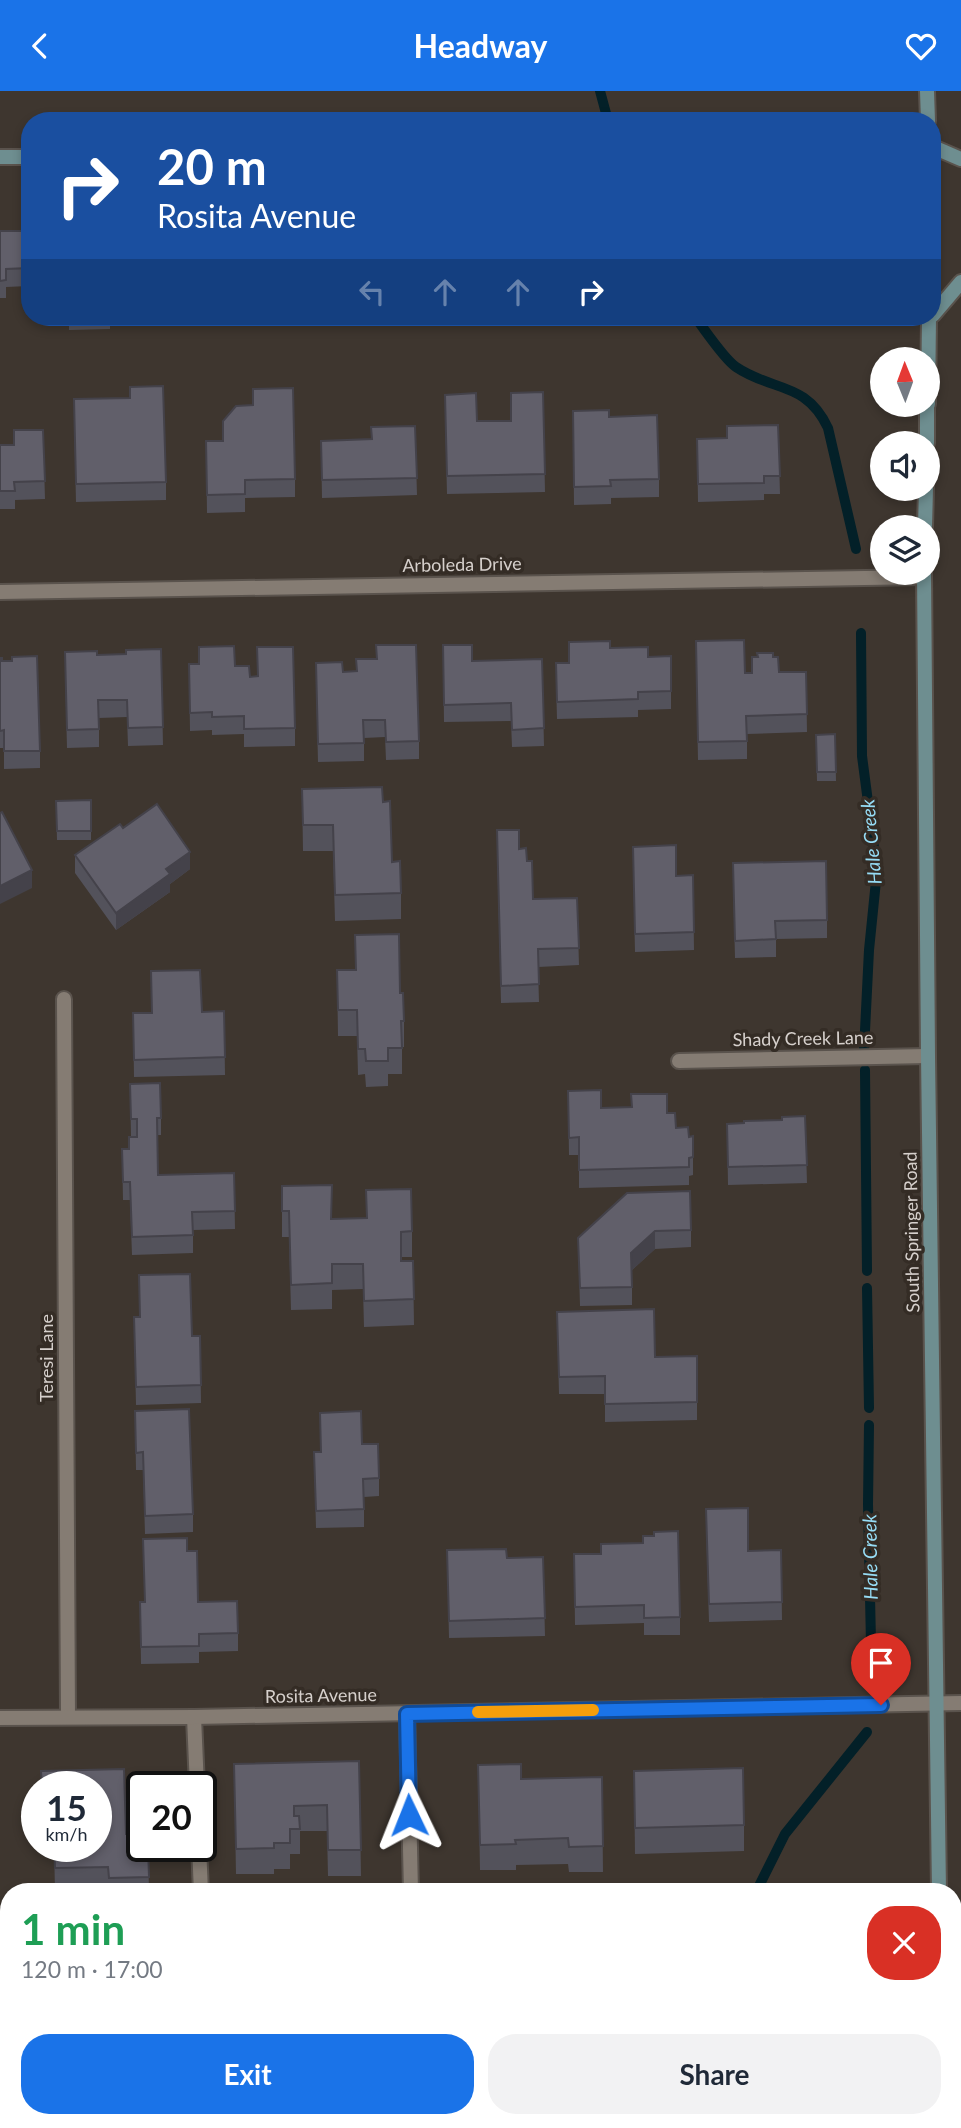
<!DOCTYPE html>
<meta charset="utf-8">
<style>
:root{--surface:#fff;--page:#f2f2f3;--text:#1f2937;--muted:#747a83;--accent:#1a73e8}
body{margin:0;font-family:Lato,sans-serif;background:var(--page);color:var(--text);height:100vh;display:flex;flex-direction:column;font-size:26px;white-space:nowrap}
*{box-sizing:border-box;margin:0}
p{font-size:23px;color:var(--muted)}
.icon{flex:none;width:38px;height:38px;fill:none;stroke:currentColor;stroke-width:2;stroke-linecap:round;stroke-linejoin:round}
.map{position:relative;flex:1;overflow:hidden}
.panel{position:absolute;left:0px;top:1792px;width:962px;height:245px;display:flex;flex-direction:column;background:var(--surface);border-radius:28px 28px 0 0;box-shadow:0 4px 10px #0003}
.panel>*{flex:none}
.guide{position:absolute;left:21px;top:21px;width:920px;height:214px;border-radius:28px;box-shadow:0 4px 10px #0003;background:#1a4fa0;color:#fff;overflow:hidden}
.needle{width:46px;rotate:359deg}
.tools{position:absolute;left:870px;top:256px;display:grid;gap:14px}
.tools a{display:grid;place-items:center;width:70px;height:70px;border-radius:50%;background:var(--surface);box-shadow:0 4px 10px #0003;font-size:35px}
.speed{position:absolute;left:21px;top:1680px;display:flex;gap:14px;font-size:35px;font-weight:700;text-align:center}
.speed>*{display:grid;place-content:center;width:91px;height:91px;border-radius:50%;background:var(--surface);box-shadow:0 4px 10px #0003;line-height:1}
.speed small{font-size:18px;font-weight:400}
.speed .limit{border:4px solid #111;border-radius:10px;background:#fff;color:#111}
.pin{position:absolute;display:grid;place-items:center;width:60px;height:60px;color:#fff;margin:-72px -30px;border-radius:50% 50% 50% 0;rotate:-45deg;box-shadow:0 0 7px #0007}
.pin .icon{rotate:45deg}
.me{position:absolute;width:77px;margin:-38px;rotate:358deg;stroke-linejoin:round;filter:drop-shadow(0 0 5px #0008)}
.turn{display:flex;align-items:center;gap:24px;height:147px;padding:0 21px;font-size:32px}
.turn .icon{width:91px;height:91px;stroke-width:2.5}
.turn b{display:block;font-size:49px;line-height:60px}
.lanes{display:flex;align-items:center;height:66px;padding:0 21px;background:#0003;justify-content:center;gap:35px;direction:ltr}
.lanes .off{opacity:.35}
.round{display:grid;place-items:center;flex:none;width:74px;height:74px;border-radius:28px;background:var(--page)}
.summary{display:flex;align-items:center;justify-content:space-between;height:119px;padding:0 21px}
h1{font-size:42px;font-weight:700;line-height:52px;color:#1e9e55}
.primary-button{display:flex;gap:14px;margin-top:auto;padding:14px 21px}
.primary-button a{flex:1;height:80px;border-radius:28px;background:var(--accent);color:#fff;font-size:28px;font-weight:700;line-height:80px;text-align:center}
.primary-button a+a{background:var(--page);color:var(--text)}
header{display:flex;justify-content:space-between;align-items:center;height:91px;padding:0 21px;background:var(--accent);color:#fff;font-size:32px;font-weight:700}
.map>svg:first-child{display:block}
.lines{fill:none;stroke-linecap:round;stroke-linejoin:round}
.stream{stroke:#032028;stroke-width:10}
.lane-casing{stroke:#5a534d;stroke-width:18}
.street-casing{stroke:#5a534d;stroke-width:18}
.secondary-casing{stroke:#5a534d;stroke-width:18}
.lane{stroke:#857c73;stroke-width:14}
.street{stroke:#857c73;stroke-width:14}
.secondary{stroke:#6e8e90;stroke-width:14}
.wall{fill:#53525b}
.shaded-wall{fill:#44424a}
.building{fill:#615f6a;stroke:#44424a;stroke-width:2}
.route-casing{stroke:#114b97;stroke-width:18}
.route{stroke:#1a73e8;stroke-width:12}
.slow{stroke:#f59e0b;stroke-width:12}
.labels{text-anchor:middle;stroke-width:7;stroke-linejoin:round;paint-order:stroke}
.street-label{font-size:18px;fill:#d6d0cc;stroke:#342c25}
.water-label{font-size:19px;font-style:italic;fill:#96dcf5;stroke:#342c25}
</style>
<header><svg class="icon" aria-label="back" viewBox="0 0 24 24"><path d="M15 5l-7 7 7 7"/></svg>Headway<svg class="icon" aria-label="heart" viewBox="0 0 24 24"><path d="M12 20l-8-8c-3-5 5-10 8-4 3-6 11-1 8 4z"/></svg></header>
<div class="map">
<svg width="961" height="2037" viewBox="0 0 961 2037">
<rect width="100%" height="100%" fill="#3e362f"/>
<g class="lines">
<!-- stream -->
<g class="stream">
<polyline points="600,0 607,26"/>
<path d="M 695,226 C 705,239 724,268 736,276 C 773,301 806,290 828,337 L 856,458"/>
<polyline points="861,542 862,665 877,780 869,859 864,960"/>
<polyline points="865,979 867,1180"/>
<polyline points="867,1197 869,1317"/>
<polyline points="869,1334 868,1413 872,1598"/>
<polyline points="756,1801 785,1743 867,1641"/>
<polyline points="638,2037 643,2028"/>
</g>
<!-- lane casing -->
<g class="lane-casing">
<g id="lane">
<polyline points="407,1623 411,1801"/>
<polyline points="417,2028 417,2037"/>
</g>
</g>
<!-- street casing -->
<g class="street-casing">
<g id="street">
<polyline points="0,501 924,486"/>
<polyline points="64,908 68,1626"/>
<polyline points="679,970 928,965"/>
<polyline points="194,1626 197,1696"/>
<polyline points="0,1627 194,1626 961,1612"/>
<polyline points="199,1755 201,1801"/>
<polyline points="211,2028 211,2037"/>
</g>
</g>
<!-- secondary casing -->
<g class="secondary-casing">
<g id="secondary">
<polyline points="927,0 928,30"/>
<polyline points="933,56 961,68"/>
<polyline points="0,66 30,66"/>
<polyline points="933,224 961,191"/>
<polyline points="928,313 929,226"/>
<polyline points="927,352 927,313"/>
<polyline points="925,436 926,397"/>
<polyline points="924,481 928,965 939,1801"/>
<polyline points="942,2028 942,2037"/>
</g>
</g>
<!-- lane -->
<use href="#lane" class="lane"/>
<!-- street -->
<use href="#street" class="street"/>
<!-- secondary -->
<use href="#secondary" class="secondary"/>
</g>
<!-- wall -->
<g class="wall">
<polygon points="0,140 28,140 29,195 6,196 6,207 0,207"/>
<polygon points="69,226 140,226 140,227 110,228 110,238 69,239"/>
<polygon points="281,226 318,226 281,227"/>
<polygon points="762,226 802,226 802,229 762,230"/>
<polygon points="543,301 545,401 447,403 445,321 477,330 511,330"/>
<polygon points="573,320 609,326 659,388 659,406 611,407 611,413 574,414"/>
<polygon points="74,326 166,391 166,409 76,411"/>
<polygon points="778,334 780,403 764,403 764,409 698,411 697,348 727,347"/>
<polygon points="415,335 417,404 322,407 321,350 371,348"/>
<polygon points="43,339 45,408 15,409 15,418 0,418 0,354 14,354"/>
<polygon points="206,350 295,388 295,406 245,407 245,421 207,422"/>
<polygon points="376,554 419,650 419,668 386,669 385,646 364,647 364,670 318,671 316,590 343,581 356,580 356,568 376,568"/>
<polygon points="443,554 472,570 542,568 544,655 512,656 511,630 444,631"/>
<polygon points="199,556 235,575 250,586 258,585 257,556 295,637 295,655 244,656 244,643 212,644 212,639 190,640 189,573 199,573"/>
<polygon points="161,558 163,654 128,655 127,626 99,627 99,656 67,657 65,579 97,564 126,563"/>
<polygon points="671,565 671,618 638,619 638,626 557,628 556,590 569,572"/>
<polygon points="773,566 779,581 806,581 807,641 747,643 747,668 698,669 696,568 745,582 752,582"/>
<polygon points="0,567 40,660 40,677 4,678 4,657 0,657"/>
<polygon points="835,643 836,690 817,690 816,644"/>
<polygon points="302,698 383,711 392,771 401,802 401,828 335,830 333,760 303,760"/>
<polygon points="91,709 91,749 57,749 56,710"/>
<polygon points="123,737 190,778 170,793 170,801 116,839 75,782 75,764"/>
<polygon points="497,757 519,758 527,770 533,808 577,807 579,874 538,876 539,911 501,912"/>
<polygon points="633,773 676,785 693,784 694,859 635,861"/>
<polygon points="733,790 827,829 827,847 776,848 776,866 735,867"/>
<polygon points="355,844 400,902 404,930 404,956 402,956 402,983 388,983 388,995 366,996 365,983 358,984 357,945 338,945 337,879 356,879"/>
<polygon points="224,920 225,984 134,986 133,922"/>
<polygon points="130,993 161,1027 161,1044 157,1044 158,1084 234,1082 235,1138 193,1139 193,1162 132,1164 130,1109 123,1109 122,1058 129,1058 131,1045"/>
<polygon points="568,1000 601,1017 631,1016 631,1003 667,1022 676,1037 689,1046 693,1045 693,1084 689,1085 689,1094 579,1097 579,1064 569,1064"/>
<polygon points="805,1025 807,1092 728,1094 727,1033 782,1029"/>
<polygon points="282,1095 332,1128 412,1140 412,1166 401,1166 401,1170 413,1170 414,1234 364,1236 363,1198 332,1199 332,1218 291,1219 289,1146 282,1146"/>
<polygon points="627,1102 691,1139 691,1156 655,1158 632,1179 632,1214 580,1215 578,1147"/>
<polygon points="557,1221 655,1266 697,1265 697,1329 605,1331 605,1303 559,1303"/>
<polygon points="134,1226 192,1245 200,1245 201,1312 136,1314"/>
<polygon points="135,1320 193,1423 193,1441 145,1443 143,1379 136,1379"/>
<polygon points="362,1353 379,1387 379,1405 364,1406 364,1436 316,1437 314,1361 321,1361"/>
<polygon points="706,1435 748,1460 781,1459 782,1529 709,1531"/>
<polygon points="447,1459 507,1467 543,1466 545,1545 449,1547"/>
<polygon points="187,1460 198,1511 238,1542 238,1560 199,1561 199,1572 141,1573 140,1511 144,1511"/>
<polygon points="574,1463 680,1526 680,1544 644,1544 644,1532 575,1534"/>
<polygon points="359,1670 361,1785 328,1785 327,1740 300,1740 300,1763 290,1763 290,1778 274,1778 274,1783 236,1783 234,1673"/>
<polygon points="478,1674 521,1688 602,1686 603,1781 569,1781 568,1773 516,1774 516,1779 480,1779"/>
<polygon points="634,1680 744,1734 744,1760 635,1763"/>
<polygon points="126,1743 148,1755 149,1801 55,1801 54,1755 96,1755"/>
<polygon points="0,1955 9,1955 9,2004 0,2005"/>
</g>
<!-- shaded-wall -->
<g class="shaded-wall">
<polygon points="190,761 190,778 170,793 170,801 116,839 116,822 166,778"/>
<polygon points="32,779 32,797 0,813 0,795"/>
<polygon points="655,1140 655,1158 631,1180 631,1162"/>
</g>
<!-- building -->
<g class="building">
<polygon points="0,140 28,140 29,177 6,178 6,189 0,190"/>
<polygon points="163,295 166,391 76,393 74,308 130,307 130,296"/>
<polygon points="293,297 295,388 245,389 245,403 207,404 206,350 223,350 223,330 236,315 253,314 253,298"/>
<polygon points="543,301 545,383 447,385 445,304 476,302 477,330 511,330 511,302"/>
<polygon points="609,319 609,326 657,324 659,388 610,389 611,395 574,396 573,320"/>
<polygon points="778,334 780,385 764,385 764,392 698,393 697,348 727,347 727,335"/>
<polygon points="415,335 417,387 322,389 321,350 372,348 371,336"/>
<polygon points="14,339 43,339 45,390 14,391 15,400 0,400 0,354 14,354"/>
<polygon points="744,549 745,582 752,582 752,566 758,566 757,562 773,562 773,566 778,566 779,581 806,581 807,623 746,625 747,650 698,651 696,550"/>
<polygon points="610,550 610,557 648,556 648,566 671,565 671,600 638,601 638,608 557,611 556,572 569,572 569,551"/>
<polygon points="376,554 416,554 419,650 386,651 385,629 363,629 364,652 318,653 316,572 342,571 343,581 357,580 356,568 377,568"/>
<polygon points="443,554 472,554 472,570 542,568 544,637 512,639 511,612 444,614"/>
<polygon points="234,555 235,575 249,575 250,586 258,585 257,556 293,556 295,637 244,638 244,625 212,626 212,621 190,622 189,573 199,573 199,556"/>
<polygon points="161,558 163,636 128,637 127,609 98,609 99,638 67,639 65,561 97,560 97,564 126,563 126,559"/>
<polygon points="37,565 40,660 4,660 4,639 0,640 0,567 2,567 2,570 12,570 12,566"/>
<polygon points="835,643 836,681 817,681 816,644"/>
<polygon points="382,696 383,711 390,710 392,771 400,770 401,802 335,804 333,734 303,734 302,698"/>
<polygon points="91,709 91,740 57,740 56,710"/>
<polygon points="157,713 190,761 166,778 170,783 116,822 75,764 120,733 123,737"/>
<polygon points="2,721 32,779 0,795 0,722"/>
<polygon points="497,739 519,739 519,758 526,757 527,770 532,770 533,808 577,807 579,857 538,858 539,893 501,895"/>
<polygon points="676,754 676,785 693,784 694,841 635,843 633,756"/>
<polygon points="826,770 827,829 775,830 776,848 735,850 733,772"/>
<polygon points="399,843 400,902 403,902 404,930 401,930 402,957 388,957 388,970 366,970 365,958 358,958 357,919 338,919 337,879 356,879 355,844"/>
<polygon points="200,879 202,921 224,920 225,966 134,969 133,922 152,922 151,880"/>
<polygon points="160,992 161,1027 157,1027 158,1084 234,1082 235,1120 192,1121 193,1144 132,1146 130,1091 123,1091 122,1058 129,1058 129,1046 137,1046 137,1028 131,1028 130,993"/>
<polygon points="601,999 601,1017 632,1016 631,1003 667,1003 667,1022 675,1022 676,1037 688,1036 689,1046 693,1045 693,1066 689,1067 689,1076 579,1079 579,1046 569,1047 568,1000"/>
<polygon points="805,1025 807,1074 728,1076 727,1033 744,1032 744,1030 782,1029 782,1026"/>
<polygon points="332,1094 331,1128 367,1127 366,1099 411,1098 412,1140 401,1141 401,1170 413,1170 414,1208 364,1210 363,1173 332,1173 332,1192 291,1194 289,1120 282,1120 282,1095"/>
<polygon points="690,1100 691,1139 655,1140 631,1162 632,1196 580,1197 578,1147 627,1102"/>
<polygon points="190,1183 192,1245 200,1245 201,1294 136,1296 134,1226 140,1226 139,1184"/>
<polygon points="654,1218 655,1266 697,1265 697,1311 605,1313 605,1285 559,1286 557,1221"/>
<polygon points="189,1318 193,1423 145,1425 143,1361 136,1362 135,1320"/>
<polygon points="361,1320 362,1353 378,1353 379,1387 363,1388 364,1418 316,1420 314,1361 321,1361 320,1322"/>
<polygon points="748,1417 748,1460 781,1459 782,1511 709,1513 706,1418"/>
<polygon points="678,1440 680,1526 644,1527 644,1514 575,1516 574,1463 601,1463 601,1453 643,1452 643,1445 654,1445 654,1441"/>
<polygon points="187,1447 187,1460 197,1460 198,1511 237,1510 238,1542 199,1543 199,1555 141,1556 140,1511 145,1511 143,1448"/>
<polygon points="506,1458 507,1467 543,1466 545,1527 449,1530 447,1459"/>
<polygon points="359,1670 361,1759 328,1759 327,1714 294,1715 294,1725 299,1725 300,1738 290,1738 290,1752 274,1752 274,1757 236,1758 234,1673"/>
<polygon points="521,1673 521,1688 602,1686 603,1755 569,1756 568,1747 515,1749 516,1753 480,1754 478,1674"/>
<polygon points="743,1677 744,1734 635,1737 634,1680"/>
<polygon points="124,1678 126,1743 142,1743 142,1755 148,1755 149,1786 109,1787 108,1776 55,1777 54,1755 96,1755 96,1696 42,1696 41,1680"/>
<polygon points="284,1799 284,1801 245,1801"/>
<rect x="0" y="1955" width="9" height="32"/>
<rect x="41" y="2028" width="83" height="9"/>
<polygon points="281,2028 367,2028 368,2037 281,2037"/>
<polygon points="479,2028 523,2028 524,2037 479,2037"/>
<polygon points="771,2028 829,2028 829,2037 772,2037"/>
</g>
<g class="lines">
<!-- route casing -->
<g class="route-casing">
<polyline id="route" points="409,1724 407,1623 881,1614"/>
</g>
<!-- route -->
<use href="#route" class="route"/>
<!-- slow -->
<polyline class="slow" points="478,1621 593,1619"/>
</g>
<g class="labels">
<!-- street labels -->
<g class="street-label">
<text transform="translate(462 474) rotate(-1)" y="6">Arboleda Drive</text>
<text transform="translate(803 948) rotate(-1)" y="6">Shady Creek Lane</text>
<text transform="translate(912 1141) rotate(-91)" y="6">South Springer Road</text>
<text transform="translate(47 1267) rotate(-90)" y="6">Teresi Lane</text>
<text transform="translate(321 1605) rotate(-1)" y="6">Rosita Avenue</text>
</g>
<!-- water labels -->
<g class="water-label">
<text transform="translate(871 751) rotate(-95)" y="7">Hale Creek</text>
<text transform="translate(870 1466) rotate(-91)" y="7">Hale Creek</text>
</g>
</g>
</svg>
<div class="tools">
<a><svg class="needle" viewBox="-14 -14 28 28"><path d="M0-13l5 13h-10z" fill="#e53935"/><path d="M0 13l5-13h-10z" fill="#747a83"/></svg></a>
<a><svg class="icon" aria-label="sound" viewBox="0 0 24 24"><path d="M4 9h4l5-4v14l-5-4H4zM17 9q2 3 0 6"/></svg></a>
<a><svg class="icon" aria-label="layers" viewBox="0 0 24 24"><path d="M12 4l9 5-9 5-9-5zM3 14l9 5 9-5"/></svg></a>
</div>
<div class="speed"><div>15<small>km/h</small></div><div class="limit">20</div></div>
<div class="pin" style="left:881px;top:1614px;background:#d93025"><svg class="icon" aria-label="arrive" viewBox="0 0 24 24"><path d="M6 21V4h12l-3 4 3 4H6"/></svg></div>
<svg class="me" style="left:409px;top:1724px" viewBox="-20 -20 40 40"><path d="M0-17L14 15 0 8-14 15z" fill="#1a73e8" stroke="#fff" stroke-width="4"/></svg>
<div class="guide">
<div class="turn"><svg class="icon" aria-label="right" viewBox="0 0 24 24"><path d="M7 20v-9h11M14 6l5 5-5 5"/></svg><div><b>20 m</b>Rosita Avenue</div></div>
<div class="lanes"><svg class="icon off" aria-label="left" viewBox="0 0 24 24"><path d="M17 20v-9H6M10 6l-5 5 5 5"/></svg><svg class="icon off" aria-label="ahead" viewBox="0 0 24 24"><path d="M12 20V5M6 11l6-6 6 6"/></svg><svg class="icon off" aria-label="ahead" viewBox="0 0 24 24"><path d="M12 20V5M6 11l6-6 6 6"/></svg><svg class="icon" aria-label="right" viewBox="0 0 24 24"><path d="M7 20v-9h11M14 6l5 5-5 5"/></svg></div>
</div>
<section class="panel">
<div class="summary"><div><h1>1 min</h1><p>120 m · 17:00</p></div><a class="round" style="background:#d93025;color:#fff"><svg class="icon" aria-label="close" viewBox="0 0 24 24"><path d="M6 6l12 12M18 6L6 18"/></svg></a></div>
<div class="primary-button"><a>Exit</a><a>Share</a></div>
</section>
</div>
